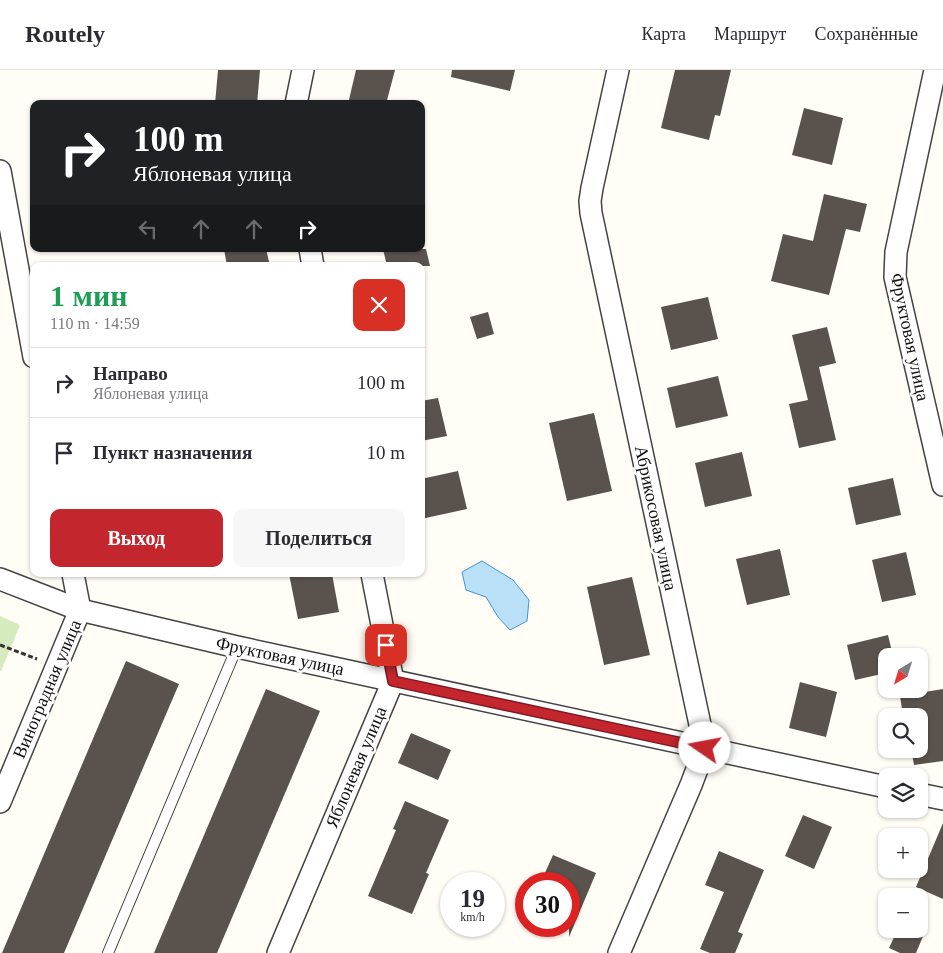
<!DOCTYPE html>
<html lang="ru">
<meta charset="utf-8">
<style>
:root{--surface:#fff;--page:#f7f7f7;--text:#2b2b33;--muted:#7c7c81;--line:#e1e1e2;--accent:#c4262e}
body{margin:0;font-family:"Times New Roman",serif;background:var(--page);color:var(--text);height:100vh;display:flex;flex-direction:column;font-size:19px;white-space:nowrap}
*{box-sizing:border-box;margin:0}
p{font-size:16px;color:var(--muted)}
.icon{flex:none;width:28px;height:28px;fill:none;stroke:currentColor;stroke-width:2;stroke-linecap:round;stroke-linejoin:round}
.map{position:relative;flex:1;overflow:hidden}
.panel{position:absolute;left:30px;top:192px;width:395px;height:315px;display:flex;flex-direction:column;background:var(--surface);border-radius:10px;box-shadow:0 1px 4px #0004}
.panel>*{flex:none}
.top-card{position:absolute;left:30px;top:30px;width:395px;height:152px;border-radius:10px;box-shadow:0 1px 4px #0004;background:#202124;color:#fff;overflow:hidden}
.needle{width:32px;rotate:218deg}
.controls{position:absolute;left:878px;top:578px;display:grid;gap:10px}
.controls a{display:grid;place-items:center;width:50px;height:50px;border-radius:10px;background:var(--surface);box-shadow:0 1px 4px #0004;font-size:25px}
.speed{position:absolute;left:440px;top:802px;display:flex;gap:10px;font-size:25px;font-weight:700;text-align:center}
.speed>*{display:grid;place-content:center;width:65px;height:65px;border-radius:50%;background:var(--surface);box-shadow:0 1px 4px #0004;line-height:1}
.speed small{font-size:12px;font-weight:400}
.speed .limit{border:8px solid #d22;background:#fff;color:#111}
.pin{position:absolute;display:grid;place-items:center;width:42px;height:42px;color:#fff;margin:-21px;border-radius:10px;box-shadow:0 2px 8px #0006}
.me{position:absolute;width:55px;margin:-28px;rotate:282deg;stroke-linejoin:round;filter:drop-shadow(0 0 4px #0008)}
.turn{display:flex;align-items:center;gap:18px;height:105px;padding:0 20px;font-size:22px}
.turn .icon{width:65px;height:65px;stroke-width:2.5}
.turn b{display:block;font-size:35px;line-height:42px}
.lanes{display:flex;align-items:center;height:48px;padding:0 20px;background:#0003;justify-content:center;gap:25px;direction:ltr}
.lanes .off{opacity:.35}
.round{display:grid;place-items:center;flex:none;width:52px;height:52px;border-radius:10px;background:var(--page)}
.headline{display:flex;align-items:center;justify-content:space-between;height:85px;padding:0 20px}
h1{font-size:30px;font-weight:700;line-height:38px;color:#1e9e55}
.primary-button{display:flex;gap:10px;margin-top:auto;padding:10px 20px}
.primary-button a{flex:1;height:58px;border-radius:10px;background:var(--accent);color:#fff;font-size:20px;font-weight:700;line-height:58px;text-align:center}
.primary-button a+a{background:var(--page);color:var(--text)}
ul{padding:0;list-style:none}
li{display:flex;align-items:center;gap:15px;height:70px;padding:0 20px;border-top:1px solid var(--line)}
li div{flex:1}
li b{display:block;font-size:19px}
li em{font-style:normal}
header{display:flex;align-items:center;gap:30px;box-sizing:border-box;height:70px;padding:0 25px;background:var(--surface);border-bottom:1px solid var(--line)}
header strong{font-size:24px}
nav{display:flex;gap:28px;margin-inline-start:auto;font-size:18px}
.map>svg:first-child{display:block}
.green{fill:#d5ebbd}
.water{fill:#b9e0f7;stroke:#3f96cf}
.building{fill:#5a524d}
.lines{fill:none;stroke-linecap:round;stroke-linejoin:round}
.lane-casing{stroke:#444;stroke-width:12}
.street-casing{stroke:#444;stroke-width:24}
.path{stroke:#333;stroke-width:3;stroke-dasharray:5 2.5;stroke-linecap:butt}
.lane{stroke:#fff;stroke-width:10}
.street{stroke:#fff;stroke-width:21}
.route-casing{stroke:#7f191e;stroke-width:12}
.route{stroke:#c4262e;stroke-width:9}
.labels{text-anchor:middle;stroke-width:5;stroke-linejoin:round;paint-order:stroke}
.street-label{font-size:18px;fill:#111;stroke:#fff}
</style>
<header>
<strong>Routely</strong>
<nav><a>Карта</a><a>Маршрут</a><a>Сохранённые</a></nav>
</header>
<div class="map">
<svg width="943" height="883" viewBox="0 0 943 883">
<rect width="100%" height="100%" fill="#fffdf5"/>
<!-- green -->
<polygon class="green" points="0,546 20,555 1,601 0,601"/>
<!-- water -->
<polygon class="water" points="482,491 513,510 529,530 527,551 510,560 498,547 486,527 466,520 462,502"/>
<!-- building -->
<g class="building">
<polygon points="218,0 260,0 257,34 215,34"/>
<polygon points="356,0 395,0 386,34 348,34"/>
<polygon points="452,0 515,0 510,21 451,7"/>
<polygon points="675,0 731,0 720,46 715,45 709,70 661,58"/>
<polygon points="804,38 843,48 832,95 792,85"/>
<polygon points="824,124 867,134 860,162 846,159 829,225 771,211 783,164 813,171"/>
<polygon points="224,179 266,179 270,196 227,196"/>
<polygon points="383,179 426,179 430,196 387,196"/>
<polygon points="708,227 718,269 671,280 661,237"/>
<polygon points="488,242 494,264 477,269 470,247"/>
<polygon points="827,257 836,293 819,297 836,370 799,378 789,334 808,330 792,265"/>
<polygon points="718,306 728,346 676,358 667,318"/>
<polygon points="438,328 447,366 421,371 421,331"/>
<polygon points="594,343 612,421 567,431 549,353"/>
<polygon points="742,382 752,426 705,437 695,393"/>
<polygon points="458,401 467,439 421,449 421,409"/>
<polygon points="893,408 901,445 856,455 848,418"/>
<polygon points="780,479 790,525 747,535 736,489"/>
<polygon points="906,482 916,525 882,532 872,490"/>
<polygon points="289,504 332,504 339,542 298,549"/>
<polygon points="632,507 650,585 604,595 587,517"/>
<polygon points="888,565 893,586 886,586 886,603 855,610 847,575"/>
<polygon points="126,591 179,614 125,740 64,883 2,883"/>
<polygon points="800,612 837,622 826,667 789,658"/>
<polygon points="266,619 320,641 217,883 154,883"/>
<polygon points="943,619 943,691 914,695 912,684 909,684 908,679 919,679 919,646 903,646 900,626"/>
<polygon points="411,663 451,680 438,710 398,693"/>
<polygon points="405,731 449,750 426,803 429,804 412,844 368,826 396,760 393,759"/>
<polygon points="803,745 832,757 814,799 785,786"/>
<polygon points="943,753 943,829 916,817"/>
<polygon points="719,781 764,800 738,862 743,864 735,883 710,883 700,879 724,822 705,815"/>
<polygon points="553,785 596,803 569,867 569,814 540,814"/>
<polygon points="898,859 926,859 916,883 900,883 889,878"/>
</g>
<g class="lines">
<!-- lane casing -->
<g class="lane-casing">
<polyline id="lane" points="108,883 237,577"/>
</g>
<!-- street casing -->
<g class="street-casing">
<g id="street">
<polyline points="618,0 592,118 590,131 591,143 705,678 691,715 619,883"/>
<polyline points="935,0 896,182 895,207 943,415"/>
<polyline points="296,34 303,0"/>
<polyline points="0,101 34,287"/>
<polyline points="310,179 313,196"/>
<polyline points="0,509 80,540 237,577 886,717"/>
<polyline points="919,724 943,729"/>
<polyline points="0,732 80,540 73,504"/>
<polyline points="278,883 393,611 372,504"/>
</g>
</g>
<!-- path -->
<polyline class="path" points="0,575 37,589"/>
<!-- lane -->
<use href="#lane" class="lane"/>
<!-- street -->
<use href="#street" class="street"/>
</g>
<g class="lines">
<!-- route casing -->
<g class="route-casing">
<polyline id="route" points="386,575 393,611 705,678"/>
</g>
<!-- route -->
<use href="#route" class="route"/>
</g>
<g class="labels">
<!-- street labels -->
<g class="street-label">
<text transform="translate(910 267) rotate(78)" y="6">Фруктовая улица</text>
<text transform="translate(656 448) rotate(78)" y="6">Абрикосовая улица</text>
<text transform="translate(280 586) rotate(12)" y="6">Фруктовая улица</text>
<text transform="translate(47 619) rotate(-67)" y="6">Виноградная улица</text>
<text transform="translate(356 697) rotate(-67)" y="6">Яблоневая улица</text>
</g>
</g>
</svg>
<div class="controls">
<a><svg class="needle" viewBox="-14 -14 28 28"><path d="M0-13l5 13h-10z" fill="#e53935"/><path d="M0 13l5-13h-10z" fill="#7c7c81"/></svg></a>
<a><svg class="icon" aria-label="search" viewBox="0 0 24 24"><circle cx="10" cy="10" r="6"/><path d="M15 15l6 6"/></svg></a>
<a><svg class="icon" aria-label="layers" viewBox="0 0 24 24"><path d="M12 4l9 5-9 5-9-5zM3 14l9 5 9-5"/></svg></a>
<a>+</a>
<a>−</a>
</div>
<div class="speed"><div>19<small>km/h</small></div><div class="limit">30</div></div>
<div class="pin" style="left:386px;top:575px;background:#d93025"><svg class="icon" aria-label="arrive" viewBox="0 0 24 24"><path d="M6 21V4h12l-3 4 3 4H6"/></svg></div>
<svg class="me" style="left:705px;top:678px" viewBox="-20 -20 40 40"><circle r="19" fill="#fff"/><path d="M0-13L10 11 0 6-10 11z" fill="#c4262e"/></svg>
<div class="top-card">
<div class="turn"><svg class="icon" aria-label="right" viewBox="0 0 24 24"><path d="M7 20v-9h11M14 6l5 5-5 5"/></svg><div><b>100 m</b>Яблоневая улица</div></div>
<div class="lanes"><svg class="icon off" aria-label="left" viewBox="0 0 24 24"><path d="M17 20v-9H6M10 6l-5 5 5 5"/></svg><svg class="icon off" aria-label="ahead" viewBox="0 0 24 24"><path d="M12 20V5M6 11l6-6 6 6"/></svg><svg class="icon off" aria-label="ahead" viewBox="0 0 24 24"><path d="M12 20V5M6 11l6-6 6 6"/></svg><svg class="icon" aria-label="right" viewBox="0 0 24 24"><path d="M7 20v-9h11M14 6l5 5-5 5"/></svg></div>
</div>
<section class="panel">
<div class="headline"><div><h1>1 мин</h1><p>110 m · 14:59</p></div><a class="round" style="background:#d93025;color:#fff"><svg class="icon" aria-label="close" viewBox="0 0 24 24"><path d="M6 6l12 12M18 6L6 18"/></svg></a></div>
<ul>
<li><svg class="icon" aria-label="right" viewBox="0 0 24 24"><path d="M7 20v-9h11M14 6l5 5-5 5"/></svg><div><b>Направо</b><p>Яблоневая улица</p></div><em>100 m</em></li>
<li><svg class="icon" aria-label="arrive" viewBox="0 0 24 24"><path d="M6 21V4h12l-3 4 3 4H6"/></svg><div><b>Пункт назначения</b></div><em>10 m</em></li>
</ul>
<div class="primary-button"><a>Выход</a><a>Поделиться</a></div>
</section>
</div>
